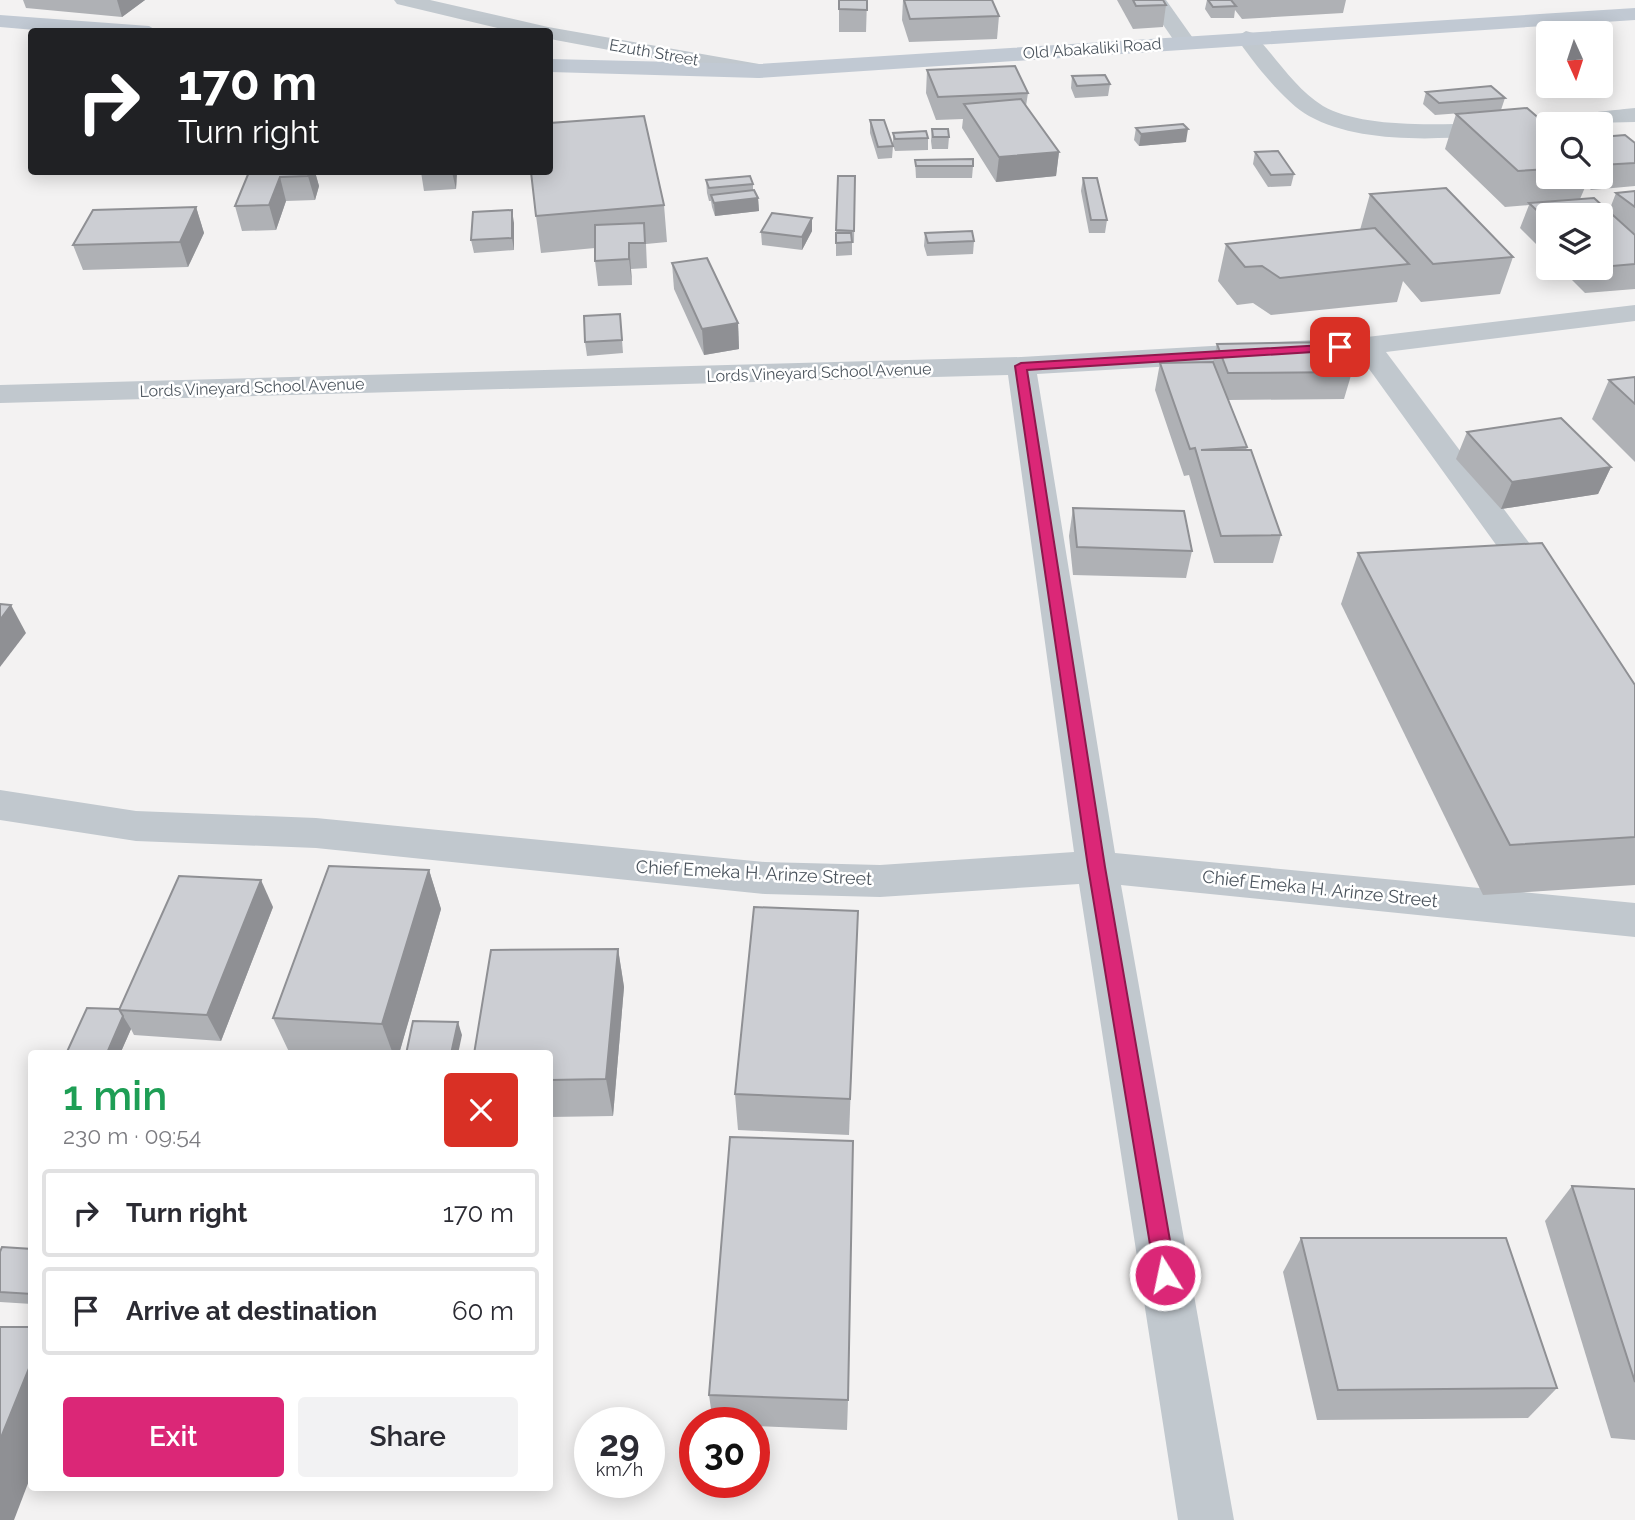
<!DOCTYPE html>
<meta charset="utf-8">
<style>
:root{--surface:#fff;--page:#f2f2f3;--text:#2b2b33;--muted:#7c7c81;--line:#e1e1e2;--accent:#db2777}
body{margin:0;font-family:Raleway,sans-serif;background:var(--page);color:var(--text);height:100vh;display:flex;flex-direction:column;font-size:26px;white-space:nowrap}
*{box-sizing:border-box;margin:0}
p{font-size:23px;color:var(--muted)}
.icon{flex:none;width:38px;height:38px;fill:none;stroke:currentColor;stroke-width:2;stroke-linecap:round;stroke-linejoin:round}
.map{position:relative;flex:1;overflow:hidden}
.side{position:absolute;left:28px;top:1050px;width:525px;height:441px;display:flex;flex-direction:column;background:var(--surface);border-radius:7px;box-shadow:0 4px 18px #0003}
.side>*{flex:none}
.guide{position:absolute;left:28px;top:28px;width:525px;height:147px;border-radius:7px;box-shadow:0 4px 18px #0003;background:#202124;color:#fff;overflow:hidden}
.needle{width:46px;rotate:177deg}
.fabs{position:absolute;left:1536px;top:21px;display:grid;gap:14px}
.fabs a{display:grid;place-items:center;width:77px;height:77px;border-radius:7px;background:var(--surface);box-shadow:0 4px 18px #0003;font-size:35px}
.speed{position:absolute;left:574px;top:1407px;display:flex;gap:14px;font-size:35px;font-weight:700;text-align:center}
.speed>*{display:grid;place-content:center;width:91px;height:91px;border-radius:50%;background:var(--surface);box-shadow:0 4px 18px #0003;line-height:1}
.speed small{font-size:18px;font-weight:400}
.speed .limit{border:10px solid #d22;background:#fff;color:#111}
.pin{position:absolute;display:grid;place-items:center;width:60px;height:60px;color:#fff;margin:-30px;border-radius:14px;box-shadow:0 4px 10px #0006}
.me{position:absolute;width:77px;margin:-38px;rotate:350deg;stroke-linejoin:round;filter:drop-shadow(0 0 5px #0008)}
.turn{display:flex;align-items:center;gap:24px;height:147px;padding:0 35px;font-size:32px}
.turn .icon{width:91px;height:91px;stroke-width:2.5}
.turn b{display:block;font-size:49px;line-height:60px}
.round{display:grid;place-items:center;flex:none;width:74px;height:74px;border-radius:7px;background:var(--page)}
.head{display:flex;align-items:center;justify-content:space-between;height:119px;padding:0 35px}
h1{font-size:42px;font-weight:600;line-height:52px;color:#1e9e55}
.button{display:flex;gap:14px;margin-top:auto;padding:14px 35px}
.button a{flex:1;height:80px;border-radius:7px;background:var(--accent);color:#fff;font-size:28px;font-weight:600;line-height:80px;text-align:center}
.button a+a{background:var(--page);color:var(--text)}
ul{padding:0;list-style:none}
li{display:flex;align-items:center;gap:21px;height:88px;margin:0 14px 10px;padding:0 21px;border:4px solid var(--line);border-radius:7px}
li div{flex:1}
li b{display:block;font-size:26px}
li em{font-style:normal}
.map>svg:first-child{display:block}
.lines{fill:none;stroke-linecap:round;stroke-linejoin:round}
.minor{fill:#c1c8ce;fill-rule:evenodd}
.secondary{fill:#c1c9d3;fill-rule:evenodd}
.wall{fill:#afb1b5}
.shaded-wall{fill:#8f9094}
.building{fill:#ccced3;stroke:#8f9094;stroke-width:2}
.route{fill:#db2777;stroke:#8e194d;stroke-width:2}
.labels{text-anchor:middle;stroke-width:5;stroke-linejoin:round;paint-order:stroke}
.far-street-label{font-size:16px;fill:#4b545d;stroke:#fff}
.street-label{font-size:18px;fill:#4b545d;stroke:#fff}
</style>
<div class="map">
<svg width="1635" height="1520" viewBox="0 0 1635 1520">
<rect width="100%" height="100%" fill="#f3f2f2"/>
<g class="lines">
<!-- minor -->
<g class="minor">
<polygon points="394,0 430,0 548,27 759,64 770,71 759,78 550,39 550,32 514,32 397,4"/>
<polygon points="1146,0 1166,0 1195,41 1191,45 1177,45"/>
<path d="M 1246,31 L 1253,33 C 1275,56 1295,89 1323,106 C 1385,142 1561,115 1635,108 L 1635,122 L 1549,124 L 1549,130 C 1479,136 1372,151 1309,116 C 1285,103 1251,60 1236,37 Z"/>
<polygon points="1635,305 1635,321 1386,352 1557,580 1562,588 1557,596 1545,599 1533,596 1359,355 1037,374 1115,853 1635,903 1635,937 1121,885 1234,1520 1178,1520 1079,884 880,897 765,894 316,848 136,841 0,820 0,790 136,811 316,818 765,862 880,865 1074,852 1008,375 0,403 0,385 1021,357 1367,337"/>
</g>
<!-- secondary -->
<g class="secondary">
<polygon points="1635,8 1635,20 759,78 550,72 550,59 759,64"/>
<polygon points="0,15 149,26 159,32 58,32 0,27"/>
</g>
</g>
<!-- wall -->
<g class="wall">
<polygon points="23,0 145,0 122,17 26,8"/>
<polygon points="839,0 867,0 866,32 839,32"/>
<polygon points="903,0 992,0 999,16 997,39 909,42 902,20"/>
<polygon points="1117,0 1163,0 1166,5 1163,27 1133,29"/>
<polygon points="1207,0 1346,0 1343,13 1242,19 1235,10 1234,18 1211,18 1205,9"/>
<polygon points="927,70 1028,93 1026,106 1059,152 1056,176 996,182 962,128 963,119 936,120 926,93"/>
<polygon points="1072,76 1110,84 1108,96 1075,98 1071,88"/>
<polygon points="1426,92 1505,98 1501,110 1435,115 1423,104"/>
<polygon points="1456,114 1549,127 1549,177 1601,177 1601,137 1635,143 1635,186 1591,190 1586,185 1580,199 1609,211 1616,193 1635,191 1635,289 1585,293 1560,268 1601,268 1601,215 1549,215 1549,257 1520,228 1529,205 1505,207 1445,149"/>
<polygon points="870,120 893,146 892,158 878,159 870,133"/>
<polygon points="1136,128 1186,142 1139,146 1134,140"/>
<polygon points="932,129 949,137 948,149 932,149 931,141"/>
<polygon points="893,133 928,138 928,150 895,151 893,145"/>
<polygon points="1255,152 1294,174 1291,186 1268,187 1253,164"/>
<polygon points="915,160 973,166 972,178 916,178"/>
<polygon points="249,172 315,172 319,186 315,200 286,201 276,230 242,231 235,206"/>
<polygon points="421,172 457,172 456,189 424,191"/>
<polygon points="855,176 854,243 852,243 852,255 836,256 836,230"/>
<polygon points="1083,178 1107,220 1105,233 1089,233 1081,191"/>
<polygon points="706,180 753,184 753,190 758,198 759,211 715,216 712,207 711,201 709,201 707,193"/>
<polygon points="1370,194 1513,257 1500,294 1421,302 1403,281 1397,302 1271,315 1253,303 1237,305 1218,281 1226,244 1360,230"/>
<polygon points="664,205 667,242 646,244 647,268 631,269 632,285 598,286 595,261 595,248 541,253 536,216"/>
<polygon points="196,207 204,233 188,267 83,270 73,245"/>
<polygon points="514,223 514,250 474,253 471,240"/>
<polygon points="812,231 802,250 762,245 761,232"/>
<polygon points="925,233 974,241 973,254 927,256 924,246"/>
<polygon points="672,263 738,323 739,349 704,355 674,289"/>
<polygon points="620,314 623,353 587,356 585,342"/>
<polygon points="1217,344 1352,372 1344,399 1228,400 1247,447 1246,450 1281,535 1273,563 1214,563 1189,475 1184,476 1155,390 1160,363 1213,362"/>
<polygon points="1635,377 1635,462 1592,419 1609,380"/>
<polygon points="1467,432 1611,467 1598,494 1501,509 1456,459"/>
<polygon points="1073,508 1192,551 1186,578 1073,575 1069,536"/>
<polygon points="1358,553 1635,685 1635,885 1483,895 1341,604"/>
<polygon points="429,870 441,909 399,1054 290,1054 273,1018"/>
<polygon points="273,907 221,1041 134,1035 131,1029 120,1054 119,1009"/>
<polygon points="858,911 849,1135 738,1130 735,1094"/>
<polygon points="618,949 624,987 613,1116 550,1117 550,1054"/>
<polygon points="1572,1186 1635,1189 1635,1440 1611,1438 1545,1221"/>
<polygon points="1301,1238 1557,1388 1528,1418 1317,1420 1283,1272"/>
<polygon points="32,1249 32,1304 0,1302 0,1252"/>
<polygon points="709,1395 848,1400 847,1430 754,1426 754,1423 713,1423"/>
</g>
<!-- shaded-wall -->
<g class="shaded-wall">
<polygon points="117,0 145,0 122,17"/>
<polygon points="1188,129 1186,142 1139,146 1141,134"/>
<polygon points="1059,152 1056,176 996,182 999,157"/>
<polygon points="310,172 315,172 319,186 315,200 308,176"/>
<polygon points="452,172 457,172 456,189"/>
<polygon points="280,177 286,201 276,230 269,205"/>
<polygon points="758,198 759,211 715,216 714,203"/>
<polygon points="196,207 204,233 188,267 180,242"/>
<polygon points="512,210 514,223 514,250 512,238"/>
<polygon points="812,218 812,231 802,250 802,237"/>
<polygon points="629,243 631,269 632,285 629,259"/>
<polygon points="738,323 739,349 704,355 702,329"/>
<polygon points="1611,467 1598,494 1501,509 1512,482"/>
<polygon points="11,605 26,633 0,667 0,620"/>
<polygon points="429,870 441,909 399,1054 393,1054 382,1024"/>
<polygon points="261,880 273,907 221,1041 207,1015"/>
<polygon points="618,949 624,987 613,1116 606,1079"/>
<polygon points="123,1016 131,1029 120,1054 107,1054"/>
<polygon points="458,1022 462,1035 458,1054 451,1054"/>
<polygon points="32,1361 32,1473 14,1520 0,1520 0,1440"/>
</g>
<!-- building -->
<g class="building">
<polygon points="839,0 867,0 867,10 839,9"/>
<polygon points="904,0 992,0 999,16 910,19"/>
<polygon points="1133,0 1163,0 1166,5 1136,6"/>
<polygon points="1208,0 1231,0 1236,6 1213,7"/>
<polygon points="1015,66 1028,93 938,97 927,70"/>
<polygon points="1105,75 1110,84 1077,86 1072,76"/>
<polygon points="1491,86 1505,98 1439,103 1426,92"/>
<polygon points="1021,99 1059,152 999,157 964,104"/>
<polygon points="1527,108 1549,127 1549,169 1518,171 1456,114"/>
<polygon points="644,116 664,205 536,216 531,172 550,172 550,123"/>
<polygon points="870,120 884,120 893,146 878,147"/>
<polygon points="1183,124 1188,129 1141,134 1136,128"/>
<polygon points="932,129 948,129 949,137 933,137"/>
<polygon points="926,131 928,138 895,139 893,133"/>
<polygon points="1625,135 1635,143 1635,163 1601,165 1601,137"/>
<polygon points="1278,151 1294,174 1271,175 1255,152"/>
<polygon points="973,159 973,166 916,166 915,160"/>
<polygon points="249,172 310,172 308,176 280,177 269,205 235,206"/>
<polygon points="750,176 753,184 709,188 706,180"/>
<polygon points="838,176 855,176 854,231 836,230"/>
<polygon points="1083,178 1097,178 1107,220 1091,220"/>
<polygon points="1446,188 1513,257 1433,264 1370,194"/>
<polygon points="754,190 758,198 714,203 711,195"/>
<polygon points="1635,191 1635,207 1616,193"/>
<polygon points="1594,198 1635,235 1635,264 1601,267 1601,215 1549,215 1549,222 1529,203"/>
<polygon points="196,207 180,242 73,245 93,210"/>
<polygon points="512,210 512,238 471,240 473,212"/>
<polygon points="772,213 812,218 802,237 761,232"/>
<polygon points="644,223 645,243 629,243 629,259 595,261 595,225"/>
<polygon points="1375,228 1409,264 1280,278 1262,266 1245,267 1226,244"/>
<polygon points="972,231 974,241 928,243 925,233"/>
<polygon points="836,233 851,233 852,242 836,243"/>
<polygon points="707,258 738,323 702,329 672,263"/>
<polygon points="620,314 622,340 585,342 584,316"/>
<polygon points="1338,342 1352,372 1228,373 1217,344"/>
<polygon points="1213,362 1247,447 1201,450 1251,450 1281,535 1221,536 1195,448 1190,449 1160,363"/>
<polygon points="1635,377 1635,404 1609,380"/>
<polygon points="1561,418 1611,467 1512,482 1467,432"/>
<polygon points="1073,508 1184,511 1192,551 1077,547"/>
<polygon points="1542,543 1635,685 1635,837 1510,845 1358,553"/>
<polygon points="0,604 11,605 0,620"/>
<polygon points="329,866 429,870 382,1024 273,1018"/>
<polygon points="179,876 261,880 207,1015 119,1010"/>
<polygon points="754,907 858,911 850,1099 735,1094"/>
<polygon points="618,949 606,1079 550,1080 550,1054 474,1054 491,950"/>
<polygon points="87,1008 119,1009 123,1016 107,1053 66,1054"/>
<polygon points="413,1021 458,1022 451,1054 406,1054"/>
<polygon points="730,1137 853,1141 848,1400 709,1395"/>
<polygon points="1572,1186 1635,1189 1635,1382"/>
<polygon points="1301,1238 1506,1238 1557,1388 1338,1390"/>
<polygon points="2,1247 32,1249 32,1294 0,1292 0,1252"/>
<polygon points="0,1327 32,1327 32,1361 0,1440"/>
</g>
<!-- route -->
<polygon class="route" points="1340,344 1344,345 1344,350 1027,370 1105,867 1176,1275 1173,1282 1165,1285 1158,1282 1155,1275 1088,867 1015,366 1021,363"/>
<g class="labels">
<!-- far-street labels -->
<g class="far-street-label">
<text transform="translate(1092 48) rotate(-4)" y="6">Old Abakaliki Road</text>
<text transform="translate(654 52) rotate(10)" y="6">Ezuth Street</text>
<text transform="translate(819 372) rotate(-2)" y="6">Lords Vineyard School Avenue</text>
<text transform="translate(252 387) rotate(-2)" y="6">Lords Vineyard School Avenue</text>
</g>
<!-- street labels -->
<g class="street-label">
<text transform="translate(754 873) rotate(3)" y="6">Chief Emeka H. Arinze Street</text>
<text transform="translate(1320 889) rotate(6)" y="6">Chief Emeka H. Arinze Street</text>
</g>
</g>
</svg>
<div class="fabs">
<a><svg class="needle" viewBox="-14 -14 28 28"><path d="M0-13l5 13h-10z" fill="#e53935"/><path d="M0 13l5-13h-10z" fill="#7c7c81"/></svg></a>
<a><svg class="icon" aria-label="search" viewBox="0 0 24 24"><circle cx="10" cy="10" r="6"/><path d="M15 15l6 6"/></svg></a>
<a><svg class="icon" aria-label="layers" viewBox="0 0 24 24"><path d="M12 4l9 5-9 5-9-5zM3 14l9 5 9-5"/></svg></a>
</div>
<div class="speed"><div>29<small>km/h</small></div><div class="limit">30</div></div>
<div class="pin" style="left:1340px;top:347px;background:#d93025"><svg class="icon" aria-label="arrive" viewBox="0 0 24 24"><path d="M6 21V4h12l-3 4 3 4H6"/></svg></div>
<svg class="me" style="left:1165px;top:1275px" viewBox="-20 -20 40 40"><circle r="17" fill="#db2777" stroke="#fff" stroke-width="3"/><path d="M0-11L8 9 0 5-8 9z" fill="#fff"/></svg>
<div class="guide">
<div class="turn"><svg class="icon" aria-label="right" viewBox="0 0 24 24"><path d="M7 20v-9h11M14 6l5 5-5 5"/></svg><div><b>170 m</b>Turn right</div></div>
</div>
<section class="side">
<div class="head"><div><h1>1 min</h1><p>230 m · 09:54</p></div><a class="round" style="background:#d93025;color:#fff"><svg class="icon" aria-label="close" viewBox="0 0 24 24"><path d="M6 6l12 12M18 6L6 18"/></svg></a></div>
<ul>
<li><svg class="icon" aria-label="right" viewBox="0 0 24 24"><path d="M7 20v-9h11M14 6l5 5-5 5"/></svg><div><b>Turn right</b></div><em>170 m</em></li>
<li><svg class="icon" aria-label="arrive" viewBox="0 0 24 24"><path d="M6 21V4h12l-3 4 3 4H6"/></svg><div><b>Arrive at destination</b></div><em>60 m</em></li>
</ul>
<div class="button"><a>Exit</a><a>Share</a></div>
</section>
</div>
